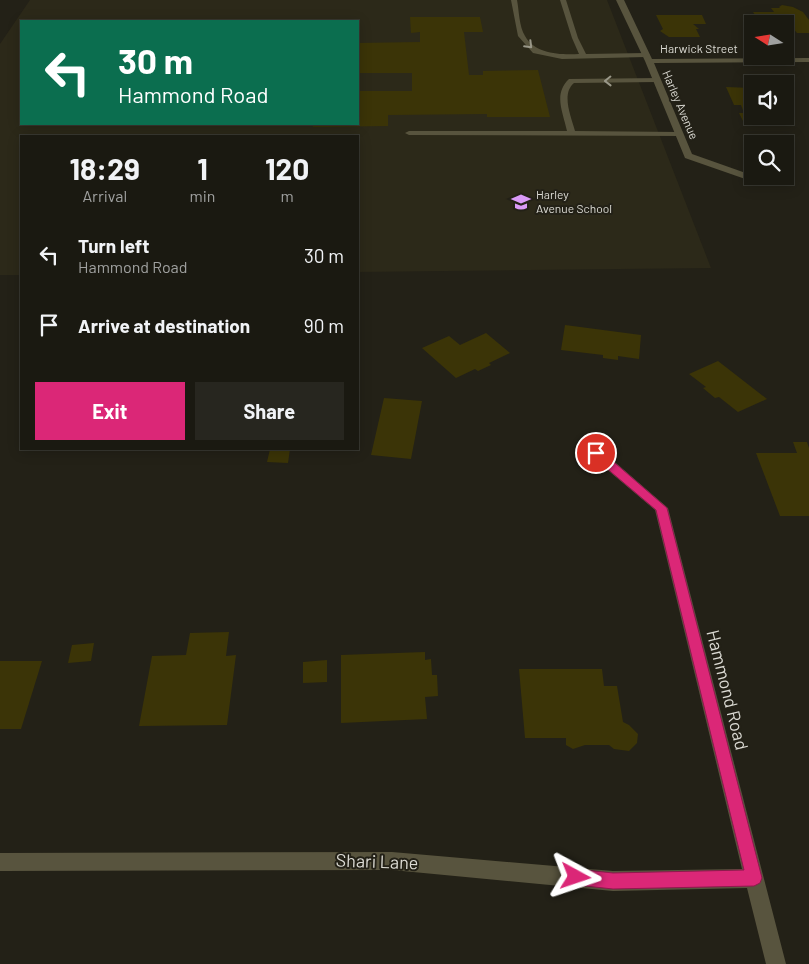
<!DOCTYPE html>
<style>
:root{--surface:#1a1911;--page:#27261f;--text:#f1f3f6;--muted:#9fa09f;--line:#383831;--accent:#db2777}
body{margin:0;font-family:Barlow,sans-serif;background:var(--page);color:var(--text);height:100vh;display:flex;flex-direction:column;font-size:19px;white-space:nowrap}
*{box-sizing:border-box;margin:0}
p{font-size:16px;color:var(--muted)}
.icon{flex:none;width:28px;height:28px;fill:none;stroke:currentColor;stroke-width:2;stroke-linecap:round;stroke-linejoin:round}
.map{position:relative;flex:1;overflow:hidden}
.details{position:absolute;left:20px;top:135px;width:339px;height:315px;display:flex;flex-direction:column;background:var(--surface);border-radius:0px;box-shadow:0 2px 12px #0003,0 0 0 1px var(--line)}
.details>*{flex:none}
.top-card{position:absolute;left:20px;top:20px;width:339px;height:105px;border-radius:0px;box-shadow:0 2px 12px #0003,0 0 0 1px var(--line);background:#0b6e4f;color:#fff;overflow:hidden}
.needle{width:32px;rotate:282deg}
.tools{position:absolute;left:744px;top:15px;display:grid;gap:10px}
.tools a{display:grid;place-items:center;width:50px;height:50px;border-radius:0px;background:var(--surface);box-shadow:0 2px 12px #0003,0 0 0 1px var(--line);font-size:25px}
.pin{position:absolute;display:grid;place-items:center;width:42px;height:42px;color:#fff;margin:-21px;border:2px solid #fff;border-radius:50%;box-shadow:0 1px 5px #0007}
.me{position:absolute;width:55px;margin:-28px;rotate:95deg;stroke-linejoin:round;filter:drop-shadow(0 0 4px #0008)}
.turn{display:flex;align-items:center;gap:18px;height:105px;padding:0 15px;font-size:22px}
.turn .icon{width:65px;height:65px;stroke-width:2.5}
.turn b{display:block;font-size:35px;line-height:42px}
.eta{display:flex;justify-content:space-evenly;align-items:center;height:85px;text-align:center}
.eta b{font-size:30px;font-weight:700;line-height:35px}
.button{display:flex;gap:10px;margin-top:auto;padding:10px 15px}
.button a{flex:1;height:58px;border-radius:0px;background:var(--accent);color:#fff;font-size:20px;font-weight:700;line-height:58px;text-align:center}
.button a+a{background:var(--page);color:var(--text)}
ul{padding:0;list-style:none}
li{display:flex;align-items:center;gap:15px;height:70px;padding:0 15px}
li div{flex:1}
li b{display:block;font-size:19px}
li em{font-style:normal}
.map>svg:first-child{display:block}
.built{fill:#2c2919;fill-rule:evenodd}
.building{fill:#3b3407}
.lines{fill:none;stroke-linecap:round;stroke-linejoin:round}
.service{fill:#58543e;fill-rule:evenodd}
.minor{fill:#58543e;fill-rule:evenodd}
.oneway{stroke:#9a9889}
.route{fill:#db2777;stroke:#8e194d}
.labels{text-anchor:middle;stroke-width:4;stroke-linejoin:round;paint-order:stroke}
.far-street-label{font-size:12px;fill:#dcdbd4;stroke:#232117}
.far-poi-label{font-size:12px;fill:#dcdbd4;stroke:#232117;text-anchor:start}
.near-street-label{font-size:18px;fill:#dcdbd4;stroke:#232117}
</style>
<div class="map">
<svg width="809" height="964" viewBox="0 0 809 964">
<rect width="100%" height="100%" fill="#232117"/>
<!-- built -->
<path class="built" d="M 30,0 L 607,0 L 711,268 L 358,272 L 358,136 L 21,136 L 21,275 L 0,275 L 0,44 ZM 21,21 L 358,21 L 358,124 L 21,124 Z"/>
<!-- building -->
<g class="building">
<polygon points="782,5 793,7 803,12 809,20 809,33 797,33 791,26 785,26 785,24 761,24 753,12 774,12 771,8 780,8 779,7"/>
<polygon points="656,15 702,15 706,24 693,24 699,29 696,29 700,37 669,37 660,31 663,29"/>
<polygon points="410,17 480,17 483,32 464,32 469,75 483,75 483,71 538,70 550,117 487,117 487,114 388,115 388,126 313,127 313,124 358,124 358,91 412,91 412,73 358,73 358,43 420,42 420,32 411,33"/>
<polygon points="726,87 752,88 752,116 766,116 770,123 744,123 739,113 744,113 741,105 734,105"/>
<polygon points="565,325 641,335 639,359 618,356 618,360 603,358 603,355 561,350"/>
<polygon points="486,333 510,353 489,363 491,365 478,371 475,369 456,378 422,348 449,336 460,345"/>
<polygon points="718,361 767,399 738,412 719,397 715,398 703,388 706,387 689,374"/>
<polygon points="384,398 422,401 411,459 371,455"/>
<polygon points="793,442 807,442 809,448 809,516 780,516 756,453 797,453"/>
<polygon points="270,449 290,449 288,463 267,462"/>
<polygon points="229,632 226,656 236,655 227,725 139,726 152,656 186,655 190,633"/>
<polygon points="94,643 91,661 68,663 72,645"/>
<polygon points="425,652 425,660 431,659 432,675 437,675 438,696 425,697 427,719 341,723 341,655"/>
<polygon points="327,660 327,682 303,683 303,662"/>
<polygon points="0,661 42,661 21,729 0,729"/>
<polygon points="519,669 602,669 604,686 617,686 623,722 629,725 638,734 637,743 629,751 614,749 609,745 585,745 573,749 566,745 566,738 525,738"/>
</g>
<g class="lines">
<!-- service -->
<g class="service">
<path d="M 511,0 L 517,0 C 519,10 519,27 525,36 C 535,54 560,55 579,54 L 572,38 L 560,0 L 566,0 L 578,38 L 586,54 L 646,53 L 650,55 L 646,57 L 562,59 L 533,53 L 518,36 Z"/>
<path d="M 660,78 L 660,82 L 657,82 L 574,83 C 561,94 571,116 575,131 L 679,132 L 682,132 L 682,136 L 409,135 L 405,133 L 409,131 L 567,131 C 563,112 553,94 569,79 Z"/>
</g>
<!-- minor -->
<g class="minor">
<polygon points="616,0 624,0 652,59 809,58 809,62 654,63 692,154 757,177 757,181 751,181 685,158 645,61"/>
<polygon points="596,448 601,450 668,508 786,964 766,964 747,888 613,891 392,870 0,871 0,853 392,852 613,871 742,869 655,510 591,456 589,453 591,450"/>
</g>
</g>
<!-- one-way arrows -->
<defs><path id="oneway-chevron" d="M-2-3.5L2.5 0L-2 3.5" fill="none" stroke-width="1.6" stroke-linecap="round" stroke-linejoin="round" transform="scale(1.25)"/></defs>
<g class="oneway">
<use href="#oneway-chevron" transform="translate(529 45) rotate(45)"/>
<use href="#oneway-chevron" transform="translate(608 81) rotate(179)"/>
</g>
<!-- route -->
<polygon class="route" points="596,449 600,450 667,508 762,878 760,883 754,886 613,889 576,885 571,883 568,877 571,872 576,869 613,873 744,870 656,510 592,456 591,453 592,450"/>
<!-- icons -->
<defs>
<g id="school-bare" transform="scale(1.5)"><path d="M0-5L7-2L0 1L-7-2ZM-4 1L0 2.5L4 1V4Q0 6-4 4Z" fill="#da9af7" stroke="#232117" stroke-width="2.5" paint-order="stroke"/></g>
</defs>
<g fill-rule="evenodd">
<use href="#school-bare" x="521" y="202"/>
</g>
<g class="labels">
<!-- far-street labels -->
<g class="far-street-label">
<text x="699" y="53">Harwick Street</text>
<text transform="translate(680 105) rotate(67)" y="4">Harley Avenue</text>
</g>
<!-- far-poi labels -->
<g class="far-poi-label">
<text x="536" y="199">Harley<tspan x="536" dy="14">Avenue School</tspan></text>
</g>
<!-- near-street labels -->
<g class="near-street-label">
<text transform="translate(727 690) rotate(76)" y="6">Hammond Road</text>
<text transform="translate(377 862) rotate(2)" y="6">Shari Lane</text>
</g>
</g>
</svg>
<div class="tools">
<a><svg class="needle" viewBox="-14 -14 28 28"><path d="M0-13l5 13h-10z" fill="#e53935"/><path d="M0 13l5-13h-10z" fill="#9fa09f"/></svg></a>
<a><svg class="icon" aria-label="sound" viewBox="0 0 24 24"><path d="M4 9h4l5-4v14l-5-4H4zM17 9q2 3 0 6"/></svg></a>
<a><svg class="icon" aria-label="search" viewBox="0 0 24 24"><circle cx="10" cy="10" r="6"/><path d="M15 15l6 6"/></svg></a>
</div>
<div class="pin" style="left:596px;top:453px;background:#d93025"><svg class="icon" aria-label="arrive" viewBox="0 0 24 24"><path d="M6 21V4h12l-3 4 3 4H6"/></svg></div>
<svg class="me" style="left:576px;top:877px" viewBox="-20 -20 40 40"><path d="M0-17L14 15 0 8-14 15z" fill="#db2777" stroke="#fff" stroke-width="4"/></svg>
<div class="top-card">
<div class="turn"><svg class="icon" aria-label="left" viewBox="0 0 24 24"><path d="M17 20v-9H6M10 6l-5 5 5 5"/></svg><div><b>30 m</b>Hammond Road</div></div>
</div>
<section class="details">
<div class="eta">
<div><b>18:29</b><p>Arrival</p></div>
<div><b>1</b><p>min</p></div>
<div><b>120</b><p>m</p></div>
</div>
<ul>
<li><svg class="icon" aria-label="left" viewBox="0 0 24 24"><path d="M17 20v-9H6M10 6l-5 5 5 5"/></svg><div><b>Turn left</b><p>Hammond Road</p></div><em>30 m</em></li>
<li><svg class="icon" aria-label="arrive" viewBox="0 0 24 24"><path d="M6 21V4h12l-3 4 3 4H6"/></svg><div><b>Arrive at destination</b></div><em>90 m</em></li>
</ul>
<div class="button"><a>Exit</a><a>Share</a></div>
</section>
</div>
